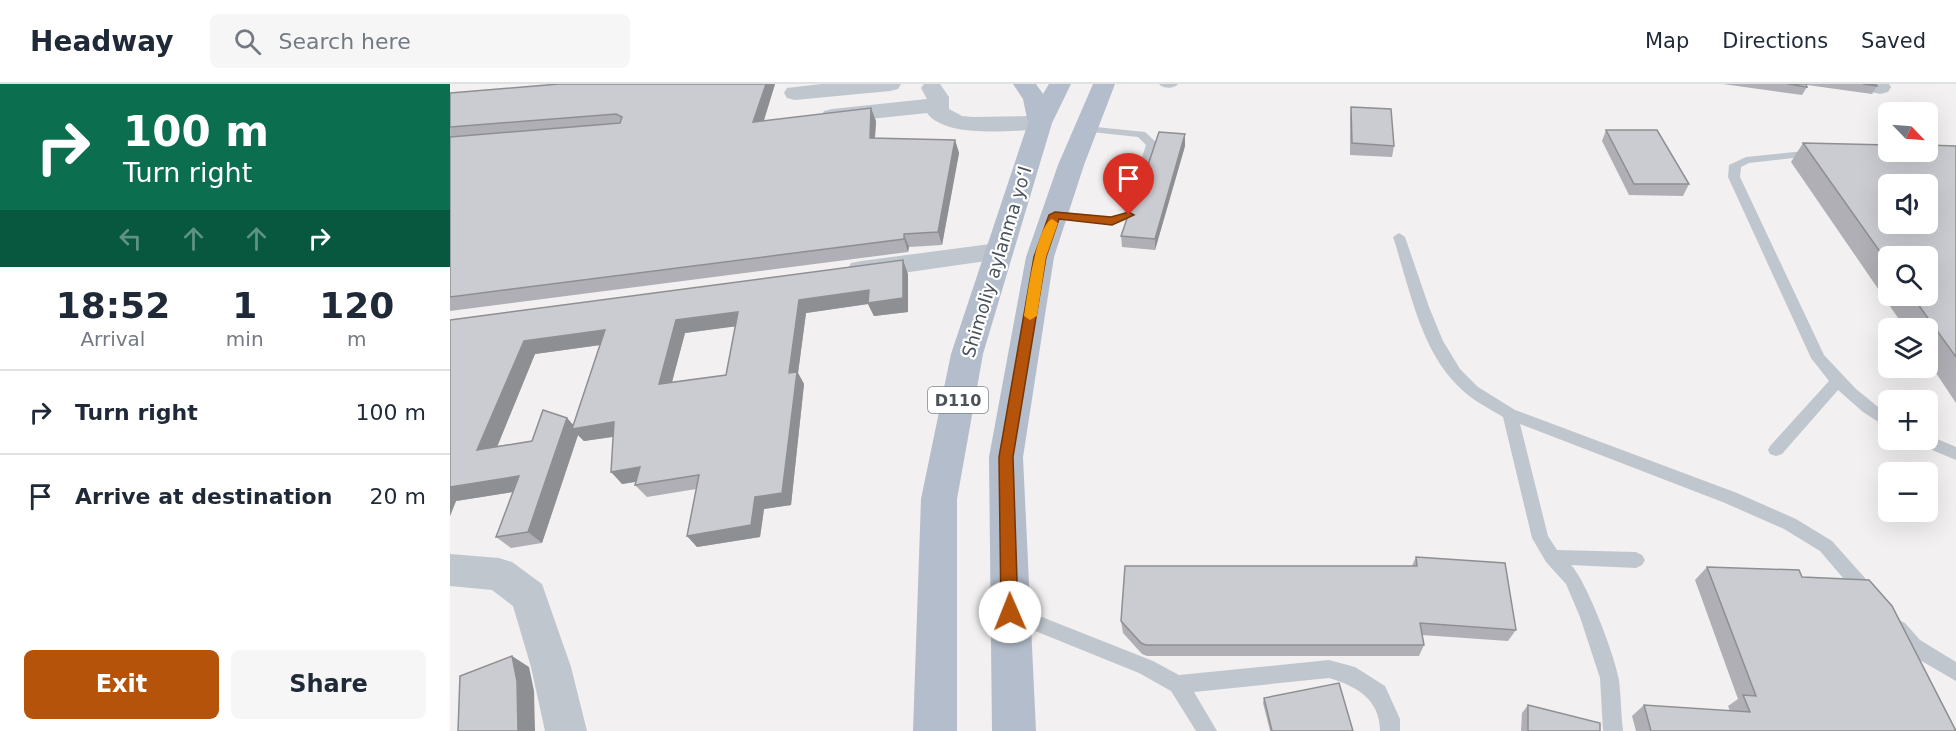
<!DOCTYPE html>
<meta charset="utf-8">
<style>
:root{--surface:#fff;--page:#f6f6f7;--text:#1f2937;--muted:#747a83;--line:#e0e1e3;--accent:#b45309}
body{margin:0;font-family:"DejaVu Sans",sans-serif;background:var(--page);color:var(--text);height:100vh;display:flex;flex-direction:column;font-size:22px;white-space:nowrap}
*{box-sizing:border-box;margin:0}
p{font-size:20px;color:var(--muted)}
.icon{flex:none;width:33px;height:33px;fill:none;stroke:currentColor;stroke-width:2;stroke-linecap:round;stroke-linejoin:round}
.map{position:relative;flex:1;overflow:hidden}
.panel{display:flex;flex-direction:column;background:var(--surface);width:450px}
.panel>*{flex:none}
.hud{background:#0b6e4f;color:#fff;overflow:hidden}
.needle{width:39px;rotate:115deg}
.controls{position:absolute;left:1428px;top:18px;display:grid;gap:12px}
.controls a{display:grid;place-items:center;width:60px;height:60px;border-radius:9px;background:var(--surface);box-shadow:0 6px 24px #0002;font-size:30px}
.pin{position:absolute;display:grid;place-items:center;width:51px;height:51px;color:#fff;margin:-62px -26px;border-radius:50% 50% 50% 0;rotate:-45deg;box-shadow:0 0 6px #0007}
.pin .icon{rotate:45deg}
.me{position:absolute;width:66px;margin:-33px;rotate:359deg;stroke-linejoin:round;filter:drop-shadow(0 0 4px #0008)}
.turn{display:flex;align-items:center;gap:21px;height:126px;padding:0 24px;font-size:27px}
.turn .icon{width:78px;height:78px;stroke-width:2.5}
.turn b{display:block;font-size:42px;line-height:51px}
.lanes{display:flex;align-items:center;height:57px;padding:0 24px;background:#0003;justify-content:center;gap:30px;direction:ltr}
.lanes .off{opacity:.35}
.eta{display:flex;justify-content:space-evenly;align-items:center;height:102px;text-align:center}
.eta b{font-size:36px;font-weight:700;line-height:42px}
.cta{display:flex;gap:12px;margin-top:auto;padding:12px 24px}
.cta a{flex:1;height:69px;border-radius:9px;background:var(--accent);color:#fff;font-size:24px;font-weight:700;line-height:69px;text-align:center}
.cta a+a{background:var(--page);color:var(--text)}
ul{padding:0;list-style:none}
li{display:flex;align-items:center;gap:18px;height:84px;padding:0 24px;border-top:2px solid var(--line)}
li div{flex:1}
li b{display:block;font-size:22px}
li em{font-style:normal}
header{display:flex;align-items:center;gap:36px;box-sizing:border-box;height:84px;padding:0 30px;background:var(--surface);border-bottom:2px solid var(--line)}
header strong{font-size:28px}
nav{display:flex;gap:33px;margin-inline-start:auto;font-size:21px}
.search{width:420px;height:54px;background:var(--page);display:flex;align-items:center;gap:15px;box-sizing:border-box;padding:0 21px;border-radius:9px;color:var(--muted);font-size:22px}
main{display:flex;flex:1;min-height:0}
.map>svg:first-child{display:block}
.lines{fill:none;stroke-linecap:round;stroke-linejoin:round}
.service{fill:#c0c6cd;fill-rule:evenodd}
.minor{fill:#c0c6cd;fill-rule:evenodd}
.primary{fill:#b3bdcb;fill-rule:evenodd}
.wall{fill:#afafb5;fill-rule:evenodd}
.shaded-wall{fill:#8e8f93}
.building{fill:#cbccd2;stroke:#8e8f93;stroke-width:1.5;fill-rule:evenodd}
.route{fill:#b45309;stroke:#753606;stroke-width:1.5}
.slow{fill:#f59e0b}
.labels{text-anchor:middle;stroke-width:4.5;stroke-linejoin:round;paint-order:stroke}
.shield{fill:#fff;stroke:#80868c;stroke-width:1.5}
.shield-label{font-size:16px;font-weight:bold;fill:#4a525b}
.street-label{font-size:18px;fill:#4a525b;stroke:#fff}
</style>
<header>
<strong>Headway</strong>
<div class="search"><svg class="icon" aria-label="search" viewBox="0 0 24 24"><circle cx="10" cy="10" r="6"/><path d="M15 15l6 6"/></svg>Search here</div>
<nav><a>Map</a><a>Directions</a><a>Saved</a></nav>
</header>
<main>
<section class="panel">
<div class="hud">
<div class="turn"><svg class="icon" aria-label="right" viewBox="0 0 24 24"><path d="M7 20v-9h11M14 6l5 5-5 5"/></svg><div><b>100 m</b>Turn right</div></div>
<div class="lanes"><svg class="icon off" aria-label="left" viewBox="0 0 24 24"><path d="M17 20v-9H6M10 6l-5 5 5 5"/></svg><svg class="icon off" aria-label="ahead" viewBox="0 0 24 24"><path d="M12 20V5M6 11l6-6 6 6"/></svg><svg class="icon off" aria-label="ahead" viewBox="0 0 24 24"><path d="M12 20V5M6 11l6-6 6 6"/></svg><svg class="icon" aria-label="right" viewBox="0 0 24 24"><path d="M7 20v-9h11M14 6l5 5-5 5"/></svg></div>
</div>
<div class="eta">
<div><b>18:52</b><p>Arrival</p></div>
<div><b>1</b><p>min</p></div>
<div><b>120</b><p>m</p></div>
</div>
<ul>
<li><svg class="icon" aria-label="right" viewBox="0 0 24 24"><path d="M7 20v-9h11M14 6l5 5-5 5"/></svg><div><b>Turn right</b></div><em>100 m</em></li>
<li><svg class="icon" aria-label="arrive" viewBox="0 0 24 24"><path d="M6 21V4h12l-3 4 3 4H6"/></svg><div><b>Arrive at destination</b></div><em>20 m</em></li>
</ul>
<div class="cta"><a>Exit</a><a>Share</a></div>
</section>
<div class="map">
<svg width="1506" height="647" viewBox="0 0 1506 647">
<rect width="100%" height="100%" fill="#f2f0f0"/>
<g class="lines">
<!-- service -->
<g class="service">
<path d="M 709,0 L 728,0 C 724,5 713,5 709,0 Z"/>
<polygon points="636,42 695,48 708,60 683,134 662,141 605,135 599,131 605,127 661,133 674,129 696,61 688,53 632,47 632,43"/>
<polygon points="1364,66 1368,67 1368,71 1299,79 1291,83 1290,93 1374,271 1406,305 1438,331 1438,344 1413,328 1388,306 1332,370 1326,372 1320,370 1318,366 1320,362 1379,297 1361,274 1278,93 1279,81 1296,73"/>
<path d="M 949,149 L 955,153 L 979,223 L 993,257 L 1010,285 L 1028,303 L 1065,326 L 1287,409 L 1346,435 L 1382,457 L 1423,503 L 1426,509 L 1423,515 L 1417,517 L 1411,515 L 1370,467 L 1334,445 L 1275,419 L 1070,340 L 1098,452 L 1107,466 L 1186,468 L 1192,471 L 1195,476 L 1192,481 L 1186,484 L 1121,481 C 1137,498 1165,572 1169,596 C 1171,613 1171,630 1173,647 L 1153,647 L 1150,594 L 1130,533 L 1116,500 L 1096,478 L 1082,454 L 1053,333 C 1038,324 1020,315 1007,301 C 970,264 959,202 943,153 Z"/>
<polygon points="1478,351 1506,363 1506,376 1468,360 1466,356 1478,356"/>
<path d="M 564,522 L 703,577 L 729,591 L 879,576 L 905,583 L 935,602 L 950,635 L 950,647 L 930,647 C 930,615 906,602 879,594 L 744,608 L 767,647 L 746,647 L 721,607 L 689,589 L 558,536 L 555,530 L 558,524 Z"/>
<polygon points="1449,536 1455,539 1470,556 1506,578 1506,597 1456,568 1440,545 1443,539"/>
</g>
<!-- minor -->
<g class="minor">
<polygon points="371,0 451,0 448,5 440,7 345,16 337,14 334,9 337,4"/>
<path d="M 474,0 L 490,0 L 499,13 L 499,25 L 512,32 L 523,33 L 590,32 L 598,34 L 601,39 L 598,44 L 590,46 C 561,46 496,55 477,29 L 382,39 L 374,37 L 371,32 L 374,27 L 382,25 L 477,15 L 471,4 Z"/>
<polygon points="1417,0 1439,0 1441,3 1438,8 1430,10 1422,8"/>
<polygon points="548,159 557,162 561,168 557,174 411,195 401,193 397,186 401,179 411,177"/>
<polygon points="0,470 49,474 62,478 92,500 121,583 137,647 95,647 81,583 63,522 42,506 0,502"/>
</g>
<!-- primary -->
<g class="primary">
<polygon points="563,0 586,0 593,10 599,0 621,0 602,39 533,270 507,415 507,647 463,647 471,415 501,270 578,39 573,15"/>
<polygon points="643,0 665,0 634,81 604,173 573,373 586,647 542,647 539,373 576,173 608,81"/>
</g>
</g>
<!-- wall -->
<g class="wall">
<polygon points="109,0 325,0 314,37 426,37 425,54 505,56 509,69 492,161 459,163 458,168 0,227 0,9"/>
<polygon points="1273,0 1426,0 1427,2 1422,10 1357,1 1357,3 1352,11"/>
<polygon points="901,23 944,62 942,73 900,71 900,34"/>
<polygon points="1156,46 1239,100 1233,112 1179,111 1152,57"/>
<path d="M 1353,59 L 1506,62 L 1506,319 L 1478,277 L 1478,244 L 1455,244 L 1341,78 ZM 1438,172 L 1478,212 L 1438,212 Z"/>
<polygon points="735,62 705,166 672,163 671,152 684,123"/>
<path d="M 458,190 L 458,228 L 424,232 L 418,220 L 356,229 L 348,289 L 354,300 L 341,421 L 314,425 L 310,453 L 247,463 L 237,452 L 246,405 L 197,413 L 185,401 L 186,398 L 172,400 L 163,353 L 134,357 L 128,351 L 92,459 L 61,464 L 46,453 L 63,408 L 6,417 L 0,432 L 0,236 ZM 285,242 L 276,291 L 222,298 L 235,249 ZM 150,261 L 123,341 L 117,334 L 82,357 L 47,362 L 85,270 Z"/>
<polygon points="966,473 1066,546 1058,557 972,551 974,561 969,572 697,572 692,570 673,549 671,537 962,482"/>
<polygon points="1257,483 1352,493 1506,647 1186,647 1182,632 1194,621 1280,627 1278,622 1288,615 1245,496"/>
<polygon points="814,614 903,647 820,647 813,619"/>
<polygon points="1078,621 1150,647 1071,647 1072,629"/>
</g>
<!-- shaded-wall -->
<g class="shaded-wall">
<polygon points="316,0 325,0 309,51 303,38"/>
<polygon points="421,24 426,37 424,67 420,54"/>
<polygon points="735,50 735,62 705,166 705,155"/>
<polygon points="505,56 509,69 492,161 488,148"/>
<polygon points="454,150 459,163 458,168 454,155"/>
<polygon points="453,176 458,190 458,228 424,232 418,220 356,229 348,289 354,300 341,421 314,425 310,453 247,463 237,452 305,413 339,289 349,216 419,206"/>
<polygon points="288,228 296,241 235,249 218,313 209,300 226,236"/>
<polygon points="155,246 165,259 85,270 41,378 27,366 74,257"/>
<polygon points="117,334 126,344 164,338 175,351 134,357 128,351 92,459 78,448"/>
<polygon points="190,383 201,395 172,400 161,388"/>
<polygon points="69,392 82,405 6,417 0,432 0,403"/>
<polygon points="62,572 79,583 84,607 85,647 68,647"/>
</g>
<!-- building -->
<g class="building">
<polygon points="109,0 316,0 303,38 421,24 420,54 505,56 488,148 454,150 454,155 0,213 0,53 170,39 172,33 166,30 0,43 0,9"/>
<polygon points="1338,0 1356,0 1357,3"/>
<polygon points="1413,0 1426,0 1427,2"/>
<polygon points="901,23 941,25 944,62 902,59"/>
<polygon points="1156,46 1207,46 1239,100 1184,100"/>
<polygon points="709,48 735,50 705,155 671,152 680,126 684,123"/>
<path d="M 1353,59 L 1438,61 L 1438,68 L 1478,68 L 1478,61 L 1506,62 L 1506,273 L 1462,212 L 1478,212 L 1478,172 L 1438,172 L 1438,179 ZM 1438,100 L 1478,100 L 1478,140 L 1438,140 Z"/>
<path d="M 453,176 L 453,214 L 418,219 L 419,206 L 349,216 L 339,289 L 347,288 L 332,409 L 305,413 L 301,441 L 237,452 L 249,391 L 185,401 L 190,383 L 161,388 L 164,338 L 122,345 L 155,246 L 74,257 L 27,366 L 82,357 L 93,326 L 117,334 L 78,448 L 46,453 L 69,392 L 0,403 L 0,236 ZM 288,228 L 276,291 L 209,300 L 226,236 Z"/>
<polygon points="966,473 1055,479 1066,546 970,539 974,561 696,561 691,559 671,537 675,482 967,482"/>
<polygon points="1257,483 1349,486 1352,493 1419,496 1442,522 1506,647 1201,647 1194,621 1300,628 1293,611 1306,612"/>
<polygon points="62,572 67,597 68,647 8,647 10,592"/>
<polygon points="889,599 903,647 822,647 814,614"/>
<polygon points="1078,621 1150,639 1150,647 1078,647"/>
</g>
<!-- route -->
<polygon class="route" points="605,128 661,133 679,128 684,131 662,141 609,135 596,173 563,373 568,528 565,533 560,535 554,533 551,528 549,373 584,173 599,131"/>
<!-- slow -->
<path class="slow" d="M 602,135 L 608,139 L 596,173 L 587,232 L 580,236 L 574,232 C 577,214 586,142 602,135 Z"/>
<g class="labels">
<!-- shield labels -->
<rect class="shield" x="478" y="303" width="60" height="26" rx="4.5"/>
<g class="shield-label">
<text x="508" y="322">D110</text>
</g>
<!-- street labels -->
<g class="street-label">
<text transform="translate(547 178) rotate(-73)" y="6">Shimoliy aylanma yoʻl</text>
</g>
</g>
</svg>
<div class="controls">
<a><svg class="needle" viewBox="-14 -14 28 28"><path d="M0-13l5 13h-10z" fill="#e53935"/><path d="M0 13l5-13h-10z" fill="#747a83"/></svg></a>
<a><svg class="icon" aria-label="sound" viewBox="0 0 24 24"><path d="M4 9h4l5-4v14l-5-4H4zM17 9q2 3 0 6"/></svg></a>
<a><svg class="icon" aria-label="search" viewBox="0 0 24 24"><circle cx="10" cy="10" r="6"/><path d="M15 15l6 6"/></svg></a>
<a><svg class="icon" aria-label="layers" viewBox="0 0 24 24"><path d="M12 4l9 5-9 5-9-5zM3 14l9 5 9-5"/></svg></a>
<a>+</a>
<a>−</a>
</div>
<div class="pin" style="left:679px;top:131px;background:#d93025"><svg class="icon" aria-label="arrive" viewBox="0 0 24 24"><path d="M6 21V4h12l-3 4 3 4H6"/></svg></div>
<svg class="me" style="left:560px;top:528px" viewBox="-20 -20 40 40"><circle r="19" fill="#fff"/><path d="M0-13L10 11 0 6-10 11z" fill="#b45309"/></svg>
</div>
</main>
